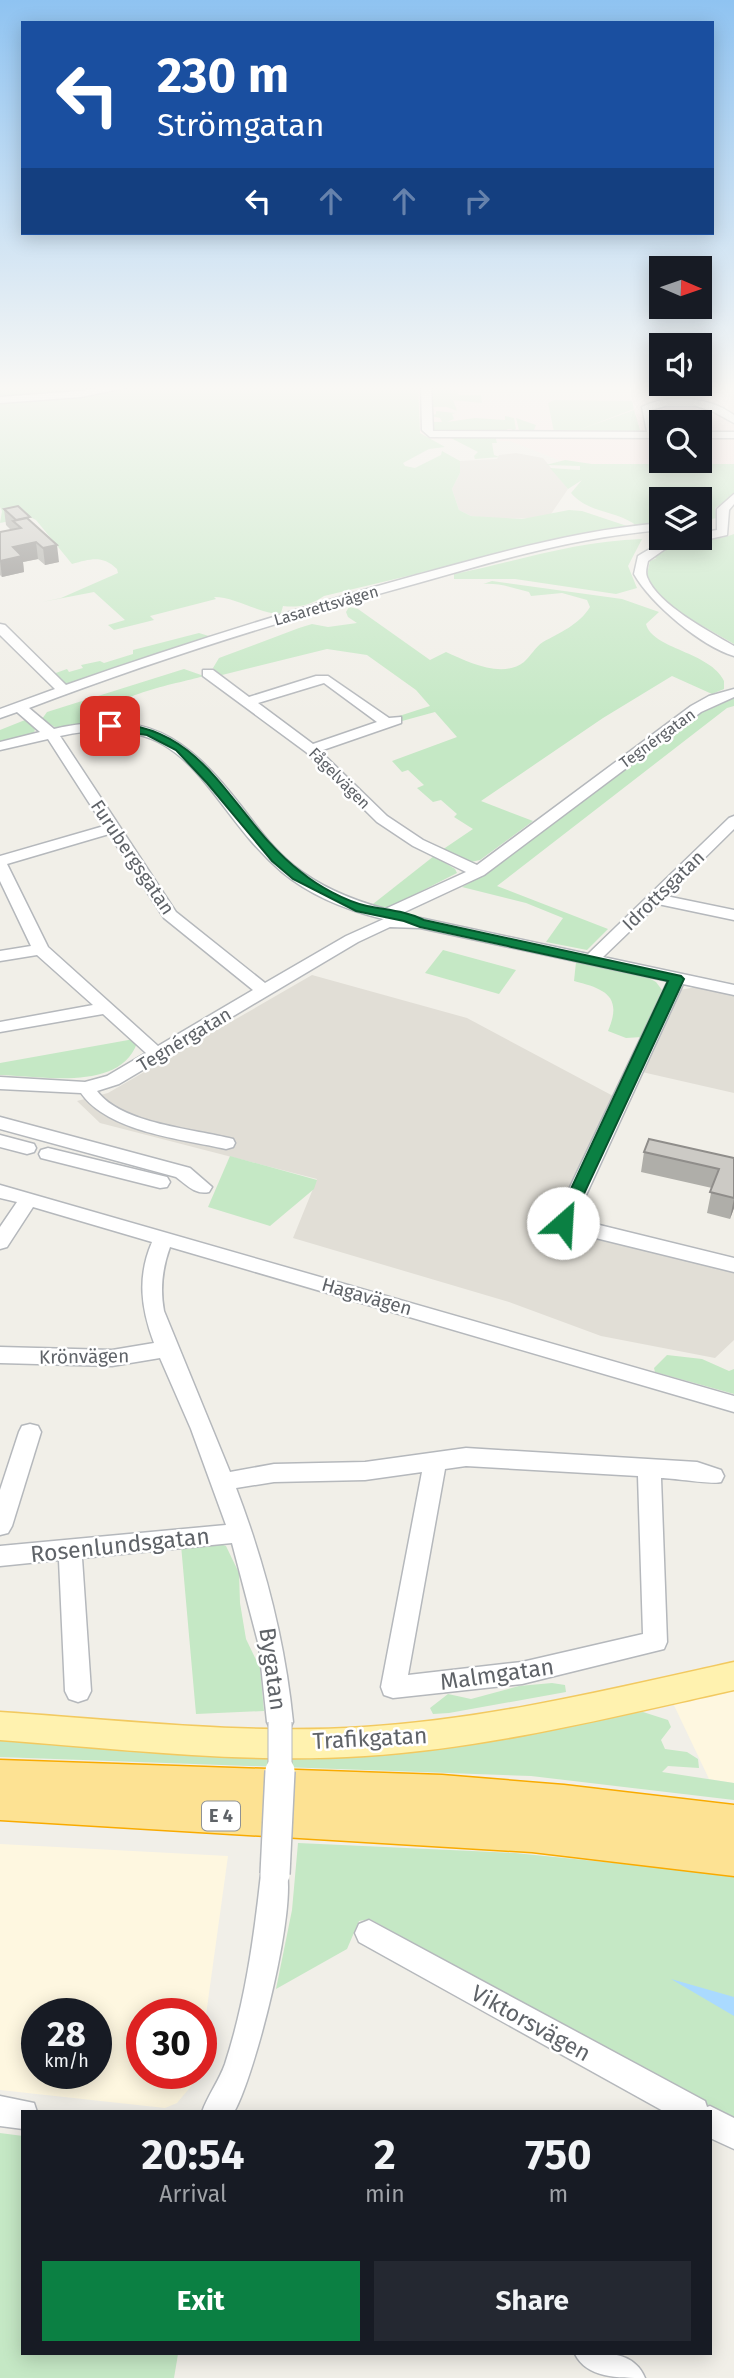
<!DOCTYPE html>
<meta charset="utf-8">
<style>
:root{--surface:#171b24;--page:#242831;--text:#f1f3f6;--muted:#9ea1a6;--accent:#0b8043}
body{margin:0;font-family:"Fira Sans",sans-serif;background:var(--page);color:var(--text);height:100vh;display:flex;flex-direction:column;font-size:26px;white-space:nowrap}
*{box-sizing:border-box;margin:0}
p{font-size:23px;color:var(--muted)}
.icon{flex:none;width:38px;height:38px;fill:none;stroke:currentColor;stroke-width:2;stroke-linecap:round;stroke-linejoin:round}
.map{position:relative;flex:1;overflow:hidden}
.sheet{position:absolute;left:21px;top:2110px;width:691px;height:245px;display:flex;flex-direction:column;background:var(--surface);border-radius:0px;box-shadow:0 4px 18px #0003}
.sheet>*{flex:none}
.guide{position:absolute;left:21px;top:21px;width:693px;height:214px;border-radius:0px;box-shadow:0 4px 18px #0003;background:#1a4fa0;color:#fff;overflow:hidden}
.needle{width:46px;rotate:92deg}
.tools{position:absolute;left:649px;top:256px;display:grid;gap:14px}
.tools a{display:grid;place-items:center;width:63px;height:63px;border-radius:0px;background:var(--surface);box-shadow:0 4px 18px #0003;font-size:35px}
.speed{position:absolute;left:21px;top:1998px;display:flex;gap:14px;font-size:35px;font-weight:700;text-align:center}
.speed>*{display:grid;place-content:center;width:91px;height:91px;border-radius:50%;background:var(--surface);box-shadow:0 4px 18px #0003;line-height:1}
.speed small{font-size:18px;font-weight:400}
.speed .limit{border:10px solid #d22;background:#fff;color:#111}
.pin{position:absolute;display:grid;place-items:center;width:60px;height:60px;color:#fff;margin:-30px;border-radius:14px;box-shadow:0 4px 10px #0006}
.me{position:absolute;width:77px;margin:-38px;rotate:26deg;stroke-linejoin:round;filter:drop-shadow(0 0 5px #0008)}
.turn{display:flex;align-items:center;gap:24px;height:147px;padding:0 21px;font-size:32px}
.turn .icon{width:91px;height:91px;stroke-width:2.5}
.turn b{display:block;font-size:49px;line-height:60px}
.lanes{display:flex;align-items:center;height:66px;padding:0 21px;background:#0003;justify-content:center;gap:35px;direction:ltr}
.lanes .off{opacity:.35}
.eta{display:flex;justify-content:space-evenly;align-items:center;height:119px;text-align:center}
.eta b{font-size:42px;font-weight:700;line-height:49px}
.button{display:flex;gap:14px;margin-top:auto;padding:14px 21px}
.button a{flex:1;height:80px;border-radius:0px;background:var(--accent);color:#fff;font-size:28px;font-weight:700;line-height:80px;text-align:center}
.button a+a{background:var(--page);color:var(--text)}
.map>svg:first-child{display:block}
.commercial{fill:#fef7e0;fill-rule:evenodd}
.education{fill:#e1ded6}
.medical{fill:#fce8e6;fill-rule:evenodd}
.green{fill:#c5e8c5}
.water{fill:#aadaff}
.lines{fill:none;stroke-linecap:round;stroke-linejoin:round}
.minor-casing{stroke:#b5b8bc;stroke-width:3}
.major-casing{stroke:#f2c960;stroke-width:3}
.highway-casing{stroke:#f9ab00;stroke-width:3}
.minor{fill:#fff;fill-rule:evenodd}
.major{fill:#fff2af;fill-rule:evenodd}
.highway{fill:#fde293;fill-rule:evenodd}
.minor-bridge-far1-casing{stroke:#b5b8bc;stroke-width:25;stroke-linecap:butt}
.minor-bridge-casing{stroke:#b5b8bc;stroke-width:32;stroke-linecap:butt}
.minor-bridge-far1{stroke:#fff;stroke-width:23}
.minor-bridge{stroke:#fff;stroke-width:29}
.wall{fill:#afaea9}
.shaded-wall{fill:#8f8d8a}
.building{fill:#cccac5;stroke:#8f8d8a;stroke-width:2}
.route{fill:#0b8043;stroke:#07532c;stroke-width:2}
.labels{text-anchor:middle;stroke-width:5;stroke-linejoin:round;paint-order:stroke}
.far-street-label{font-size:16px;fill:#5f6368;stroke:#fff}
.shield{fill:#fff;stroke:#8f9295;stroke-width:2}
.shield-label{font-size:18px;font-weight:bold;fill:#5f6368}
.street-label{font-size:19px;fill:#5f6368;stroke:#fff}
.near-street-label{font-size:23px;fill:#5f6368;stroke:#fff}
</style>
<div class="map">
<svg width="734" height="2378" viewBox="0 0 734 2378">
<rect width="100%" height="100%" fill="#f1efe8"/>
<!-- commercial -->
<g class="commercial">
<polygon points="734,1686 734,1783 709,1779 671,1699"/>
<path d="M 0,1844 L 228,1856 L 201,2051 L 201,2014 L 142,2014 L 142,2074 L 198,2074 L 198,2078 L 177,2103 L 165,2108 L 0,2090 ZM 37,2014 L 96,2014 L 96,2074 L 37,2074 Z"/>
</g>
<!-- education -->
<g class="education">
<polygon points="516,453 543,458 568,489 551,514 540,518 495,519 471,516 459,510 452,489 460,473 460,461 497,459 499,455"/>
<polygon points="312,975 467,1018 615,1097 559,1217 734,1271 734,1340 715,1358 601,1336 509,1302 293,1238 317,1179 100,1123 77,1101 108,1093"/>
<polygon points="697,987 734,996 734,1093 642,1072 679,990"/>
</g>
<!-- medical -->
<path class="medical" d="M 418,385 L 734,385 L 734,464 L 569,464 L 510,441 L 430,439 L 420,433 ZM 662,422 L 700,422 L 700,460 L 662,460 Z"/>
<!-- green -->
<g class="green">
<polygon points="0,385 125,385 0,399"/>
<path d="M 137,385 L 418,385 L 420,433 L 445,447 L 429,449 L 403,463 L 405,466 L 415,468 L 441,455 L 442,451 L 460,461 L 460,473 L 452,489 L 459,510 L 471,516 L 522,519 L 569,510 L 582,511 L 630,527 L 520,549 L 324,596 C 311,605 298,608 283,606 L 281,613 C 266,617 237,597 214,597 L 216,599 L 150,616 L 154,620 L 114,630 L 108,625 L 125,620 L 94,592 L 42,602 L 61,598 L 118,573 L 117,569 C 102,555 91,559 72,564 L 36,520 L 30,517 L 0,523 L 2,511 L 0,507 L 0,401 L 97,395 Z"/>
<polygon points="447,385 440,386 458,390 459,395 481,395 482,403 453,400 457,411 447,407 429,407 428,386"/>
<polygon points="554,400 632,401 634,409 576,431 634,410 640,430 637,431 640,433 554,432 548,403"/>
<polygon points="436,411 456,413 452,414 454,419 447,422 475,418 505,420 505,416 514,418 516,429 514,430 519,430 516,418 536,425 534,430 538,432 511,432 512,429 507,429 508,432 433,432 431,422 442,422 440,418 431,416 436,414"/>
<polygon points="445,435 495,436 497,443 492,443 494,455 499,457 475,459 474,456 478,452 447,436 442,436"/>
<path d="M 565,460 L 592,464 L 734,464 L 734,495 L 715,508 L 717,518 L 700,521 L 700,499 L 662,499 L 661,522 L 637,526 C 617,510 589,514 571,493 L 582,480 L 568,489 L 550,468 L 580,470 L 580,466 L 546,465 Z"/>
<path d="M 734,534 L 734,644 L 666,605 L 646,579 L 650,561 L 657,558 L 648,557 C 669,534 708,545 734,534 Z"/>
<path d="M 642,539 L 628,566 L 637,588 L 616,594 L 515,579 L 454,579 L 454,574 C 518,561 576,541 642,539 Z"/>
<path d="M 492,581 L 622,599 L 659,612 L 646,624 C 652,649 711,652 724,681 L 724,689 L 712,694 L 672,676 L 603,718 L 481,801 L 533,821 L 480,860 L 471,862 L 442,850 L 473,829 L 454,817 L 457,814 L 441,800 L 433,802 L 417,788 L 424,785 L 408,770 L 402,772 L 392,761 L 457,737 L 435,712 L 402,721 L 396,717 L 430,706 L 416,690 L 367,655 L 327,649 L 218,676 L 213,668 L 219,658 L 299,628 L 312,624 L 328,627 L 357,623 L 348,617 L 346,612 L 349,607 L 358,609 L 430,660 L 446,652 C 468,662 502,679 524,662 C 531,656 535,647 543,642 C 559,633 579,625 590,607 L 587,600 L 562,593 L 531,596 L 529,592 C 514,588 499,583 483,584 Z"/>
<polygon points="199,633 212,637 76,683 62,684 53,674 67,669 69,672 83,668 81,665 100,661 104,663 133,654 133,650"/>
<path d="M 184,669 L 204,676 C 173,685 109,694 95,725 L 58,729 L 42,719 L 47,712 Z"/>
<polygon points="734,697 734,706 727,708 497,886 608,929 587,950 546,942 563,918 526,903 462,887 486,874 702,710 717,702"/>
<polygon points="25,720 35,728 34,734 0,743 0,730"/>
<polygon points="434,856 455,869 457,873 390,907 383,908 373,904"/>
<polygon points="443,950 516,970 499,994 425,973"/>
<path d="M 576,962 L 647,977 L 656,982 L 662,990 L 642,1037 L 626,1038 L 608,1031 C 623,996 605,989 574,981 Z"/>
<path d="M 134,1039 L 137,1043 C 120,1092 41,1076 0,1075 L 0,1063 Z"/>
<polygon points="230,1156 317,1180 314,1189 270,1226 208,1207"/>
<polygon points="667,1355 702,1359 729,1371 734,1369 734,1394 655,1372 654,1368"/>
<polygon points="214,1542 226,1546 239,1573 240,1603 246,1639 260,1668 264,1711 196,1714 181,1545"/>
<polygon points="552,1683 565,1685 566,1692 449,1713 433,1714 430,1708 448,1694 471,1699 519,1686"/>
<polygon points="643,1712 668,1720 671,1727 661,1740 665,1749 687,1752 698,1759 699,1768 668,1766 662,1772 734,1783 734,1800 531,1776 0,1757 0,1735 181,1748"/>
<polygon points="298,1843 515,1853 734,1875 734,2124 370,1919 359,1921 347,1949 276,1989 292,1910"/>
<polygon points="0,2133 23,2136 23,2354 178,2354 174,2378 0,2378"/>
</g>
<!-- water -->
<polygon class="water" points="671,1979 734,1997 734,2016"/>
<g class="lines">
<!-- minor casing -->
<g class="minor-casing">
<g id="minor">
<polygon points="115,385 139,385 81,397 0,403 0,397 81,391"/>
<path d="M 421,385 L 431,385 L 433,431 L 647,432 L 642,407 C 670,393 709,397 734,415 L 734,423 L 712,411 L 696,406 L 665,406 L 651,410 L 657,432 L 662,432 L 662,438 L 430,437 L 422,430 Z"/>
<rect x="700" y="432" width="34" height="6"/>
<path d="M 734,494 L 734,504 L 729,510 L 727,535 L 665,549 L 648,561 C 647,566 645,572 647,577 C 658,605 709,631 734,646 L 734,656 C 701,646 651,604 634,574 L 638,556 C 658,543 676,537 700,537 L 700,533 L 717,530 L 717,509 Z"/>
<path d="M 662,523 L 662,530 C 578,537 498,560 418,583 C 286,619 155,660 29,708 L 54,729 C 146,709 185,734 241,806 C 257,827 273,849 294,866 C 320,887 352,900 385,909 L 466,872 L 413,846 L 377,822 L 306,752 L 203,676 L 203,670 L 213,670 L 249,697 L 316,676 L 328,676 L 389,718 L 401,717 L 401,723 L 320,751 L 387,816 L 423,840 L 477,865 L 691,706 L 709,696 L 734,689 L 734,697 L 701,712 L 484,875 L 396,916 C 391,917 387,918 383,919 C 347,910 311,896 282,872 C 201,803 195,706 60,736 L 176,912 L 265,983 L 346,936 L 386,918 L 420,918 L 588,954 L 729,818 L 734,816 L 734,829 L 666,896 L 734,910 L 734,920 L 658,904 L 603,957 L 734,985 L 734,995 L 683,984 L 575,1219 L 734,1258 L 734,1272 L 563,1230 L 556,1228 L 553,1223 L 668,981 L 420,928 L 390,927 L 358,942 L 119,1084 L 97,1091 C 121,1124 195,1129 233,1139 L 235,1143 L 233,1147 L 226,1149 C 182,1139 108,1132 81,1093 L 0,1089 L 0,1077 L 85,1082 L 107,1076 L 146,1053 L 103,1014 L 0,1032 L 0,1022 L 93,1005 L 37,955 L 0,961 L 0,951 L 31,946 L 0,881 L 0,856 L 104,826 L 48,739 L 0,750 L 0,742 L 40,732 L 17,712 L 0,718 L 0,709 L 55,689 L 0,635 L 0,624 L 5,625 L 66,685 C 182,644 299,608 417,575 C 498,553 578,530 662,523 ZM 324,683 L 377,722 L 313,744 L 258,703 ZM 109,834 L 164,918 L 253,990 L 158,1046 L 48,947 L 7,864 Z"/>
<path d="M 0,1117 L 190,1168 L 212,1187 L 209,1192 C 195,1195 187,1185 176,1177 L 0,1129 Z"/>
<polygon points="0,1135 34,1144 36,1148 34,1152 27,1154 0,1147"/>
<polygon points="48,1148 167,1177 170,1182 167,1187 160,1188 41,1158 39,1154 41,1150"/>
<path d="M 0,1185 L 734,1396 L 734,1412 L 170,1247 C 162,1269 160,1289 164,1311 L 230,1472 L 274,1464 L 365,1462 L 466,1448 L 697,1462 L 721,1470 L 724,1476 L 721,1482 C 713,1485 674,1478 661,1478 L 667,1642 L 664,1649 L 522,1684 L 393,1698 L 384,1695 L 381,1687 L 422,1472 L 365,1480 L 274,1482 L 236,1488 C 265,1564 285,1641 293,1722 L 289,1730 L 280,1733 L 271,1730 L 267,1722 L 259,1646 L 232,1543 L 82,1558 L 91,1691 L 87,1699 L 78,1702 L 69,1699 L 65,1691 L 59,1560 L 0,1566 L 0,1546 L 226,1525 L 191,1429 L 160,1358 L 112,1366 L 0,1363 L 0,1347 L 112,1350 L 154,1343 C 141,1308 137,1277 152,1242 L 33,1207 L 7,1247 L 0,1249 L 0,1227 L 17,1202 L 0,1198 ZM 466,1466 L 638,1476 L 643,1634 L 522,1662 L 408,1675 L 445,1469 Z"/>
<polygon points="30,1424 38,1426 41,1432 12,1526 8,1533 0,1535 0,1490 19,1432 22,1426"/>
<path d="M 275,1861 L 285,1865 C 300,1900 255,2076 234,2112 L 202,2112 C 208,2095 219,2081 225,2064 C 245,2003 254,1938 261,1874 L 265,1865 Z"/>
<polygon points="369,1920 705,2101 707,2107 710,2106 734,2118 734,2149 710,2138 710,2112 665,2112 359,1942 355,1933 359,1924"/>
<polygon points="0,2096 34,2103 37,2112 23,2112 23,2129 0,2126"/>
<path d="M 575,2354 C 602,2353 633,2349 645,2378 C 618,2378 587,2378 575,2354 Z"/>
</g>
</g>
<!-- major casing -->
<g class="major-casing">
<path id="major" d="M 734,1662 L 734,1690 C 612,1717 490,1748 365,1756 C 243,1764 121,1749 0,1740 L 0,1712 C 121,1720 243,1735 364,1727 C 490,1719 612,1689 734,1662 Z"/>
</g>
<!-- highway casing -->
<g class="highway-casing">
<polygon id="highway" points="0,1760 442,1775 564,1785 734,1805 734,1876 532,1852 0,1820"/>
</g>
<!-- minor -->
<use href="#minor" class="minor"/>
<!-- major -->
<use href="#major" class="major"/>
<!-- highway -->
<use href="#highway" class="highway"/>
<!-- minor-bridge-far1 casing -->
<g class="minor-bridge-far1-casing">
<polyline id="minor-bridge-far1" points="280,1722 280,1773"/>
</g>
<!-- minor-bridge casing -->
<g class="minor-bridge-casing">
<polyline id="minor-bridge" points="275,1874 280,1771"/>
</g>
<!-- minor-bridge-far1 -->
<use href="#minor-bridge-far1" class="minor-bridge-far1"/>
<!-- minor-bridge -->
<use href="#minor-bridge" class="minor-bridge"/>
</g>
<!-- wall -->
<g class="wall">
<polygon points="4,509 31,521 59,562 45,565 38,559 23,562 24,572 2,577 0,575 0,532 11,530 6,525"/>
<polygon points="644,1152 734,1158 734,1208 730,1219 707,1213 712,1188 641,1172"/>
</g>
<!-- shaded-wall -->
<g class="shaded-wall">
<polygon points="36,542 38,559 23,562 24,572 2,577 0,561 13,547"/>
<polygon points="57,545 59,562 45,565 43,548"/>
<polygon points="734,1198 734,1208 730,1219"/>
</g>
<!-- building -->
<g class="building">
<polygon points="18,506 30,517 16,520 4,509"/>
<polygon points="27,518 57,545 43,548 36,542 13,547 22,556 0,561 0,532 21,528 13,521"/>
<polygon points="649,1139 734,1158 734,1198 710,1192 719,1169 644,1152"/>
</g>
<!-- sky -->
<linearGradient id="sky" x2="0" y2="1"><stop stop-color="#8fc3f1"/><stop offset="0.54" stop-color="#f9f8f5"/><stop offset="1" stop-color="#f9f8f5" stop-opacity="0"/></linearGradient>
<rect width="734" height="718" fill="url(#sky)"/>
<!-- route -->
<path class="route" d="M 110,723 C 210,726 232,820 301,872 C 318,886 345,901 367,906 C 386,910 406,911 424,920 L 681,976 L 684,979 L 569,1226 L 563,1228 L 555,1223 L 668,981 L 420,927 L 404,921 L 356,911 L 293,879 L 272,861 L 207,783 L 176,750 L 147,735 L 106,729 L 106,724 Z"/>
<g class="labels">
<!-- far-street labels -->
<g class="far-street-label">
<text transform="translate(326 605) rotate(-16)" y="6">Lasarettsvägen</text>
<text transform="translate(657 738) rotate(-36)" y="6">Tegnérgatan</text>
<text transform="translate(340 778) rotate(45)" y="6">Fågelvägen</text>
</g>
<!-- shield labels -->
<rect class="shield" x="202" y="1801.5" width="38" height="29" rx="5"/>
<g class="shield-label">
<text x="221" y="1822">E 4</text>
</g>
<!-- street labels -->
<g class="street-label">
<text transform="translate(133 857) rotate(56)" y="7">Furubergsgatan</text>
<text transform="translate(663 890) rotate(-44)" y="7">Idrottsgatan</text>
<text transform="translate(184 1039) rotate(-31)" y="7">Tegnérgatan</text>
<text transform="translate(367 1296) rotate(16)" y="7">Hagavägen</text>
<text transform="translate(84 1356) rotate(-1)" y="7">Krönvägen</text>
</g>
<!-- near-street labels -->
<g class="near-street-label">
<text transform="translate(120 1545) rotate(-6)" y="8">Rosenlundsgatan</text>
<text transform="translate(273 1669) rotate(82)" y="8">Bygatan</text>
<text transform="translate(497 1674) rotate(-8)" y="8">Malmgatan</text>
<text transform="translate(370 1738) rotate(-3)" y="8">Trafikgatan</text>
<text transform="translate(531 2023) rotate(29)" y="8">Viktorsvägen</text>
</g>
</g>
</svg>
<div class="tools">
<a><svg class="needle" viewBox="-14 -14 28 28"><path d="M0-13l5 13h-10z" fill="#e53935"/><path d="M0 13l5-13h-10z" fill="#9ea1a6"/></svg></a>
<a><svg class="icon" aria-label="sound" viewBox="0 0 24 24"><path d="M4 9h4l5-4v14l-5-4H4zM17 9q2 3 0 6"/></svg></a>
<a><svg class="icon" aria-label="search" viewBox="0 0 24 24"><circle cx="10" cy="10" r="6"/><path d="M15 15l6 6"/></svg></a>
<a><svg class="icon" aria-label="layers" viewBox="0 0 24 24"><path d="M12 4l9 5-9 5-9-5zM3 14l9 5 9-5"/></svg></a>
</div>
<div class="speed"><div>28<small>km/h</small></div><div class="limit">30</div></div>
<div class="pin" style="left:110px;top:726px;background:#d93025"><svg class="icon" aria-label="arrive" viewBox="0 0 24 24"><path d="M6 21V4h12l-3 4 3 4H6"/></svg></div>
<svg class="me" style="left:563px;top:1223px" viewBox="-20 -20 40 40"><circle r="19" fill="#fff"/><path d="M0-13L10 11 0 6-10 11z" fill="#0b8043"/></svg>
<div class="guide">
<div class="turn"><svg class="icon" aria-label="left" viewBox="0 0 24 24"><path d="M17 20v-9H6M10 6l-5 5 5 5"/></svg><div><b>230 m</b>Strömgatan</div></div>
<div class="lanes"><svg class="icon" aria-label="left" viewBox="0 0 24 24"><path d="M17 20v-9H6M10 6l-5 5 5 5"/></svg><svg class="icon off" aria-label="ahead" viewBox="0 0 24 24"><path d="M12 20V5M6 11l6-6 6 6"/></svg><svg class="icon off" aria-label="ahead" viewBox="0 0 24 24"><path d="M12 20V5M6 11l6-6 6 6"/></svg><svg class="icon off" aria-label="right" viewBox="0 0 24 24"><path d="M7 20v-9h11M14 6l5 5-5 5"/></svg></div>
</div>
<section class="sheet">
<div class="eta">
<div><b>20:54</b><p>Arrival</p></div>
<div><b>2</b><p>min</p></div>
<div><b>750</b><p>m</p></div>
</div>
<div class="button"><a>Exit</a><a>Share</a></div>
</section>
</div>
